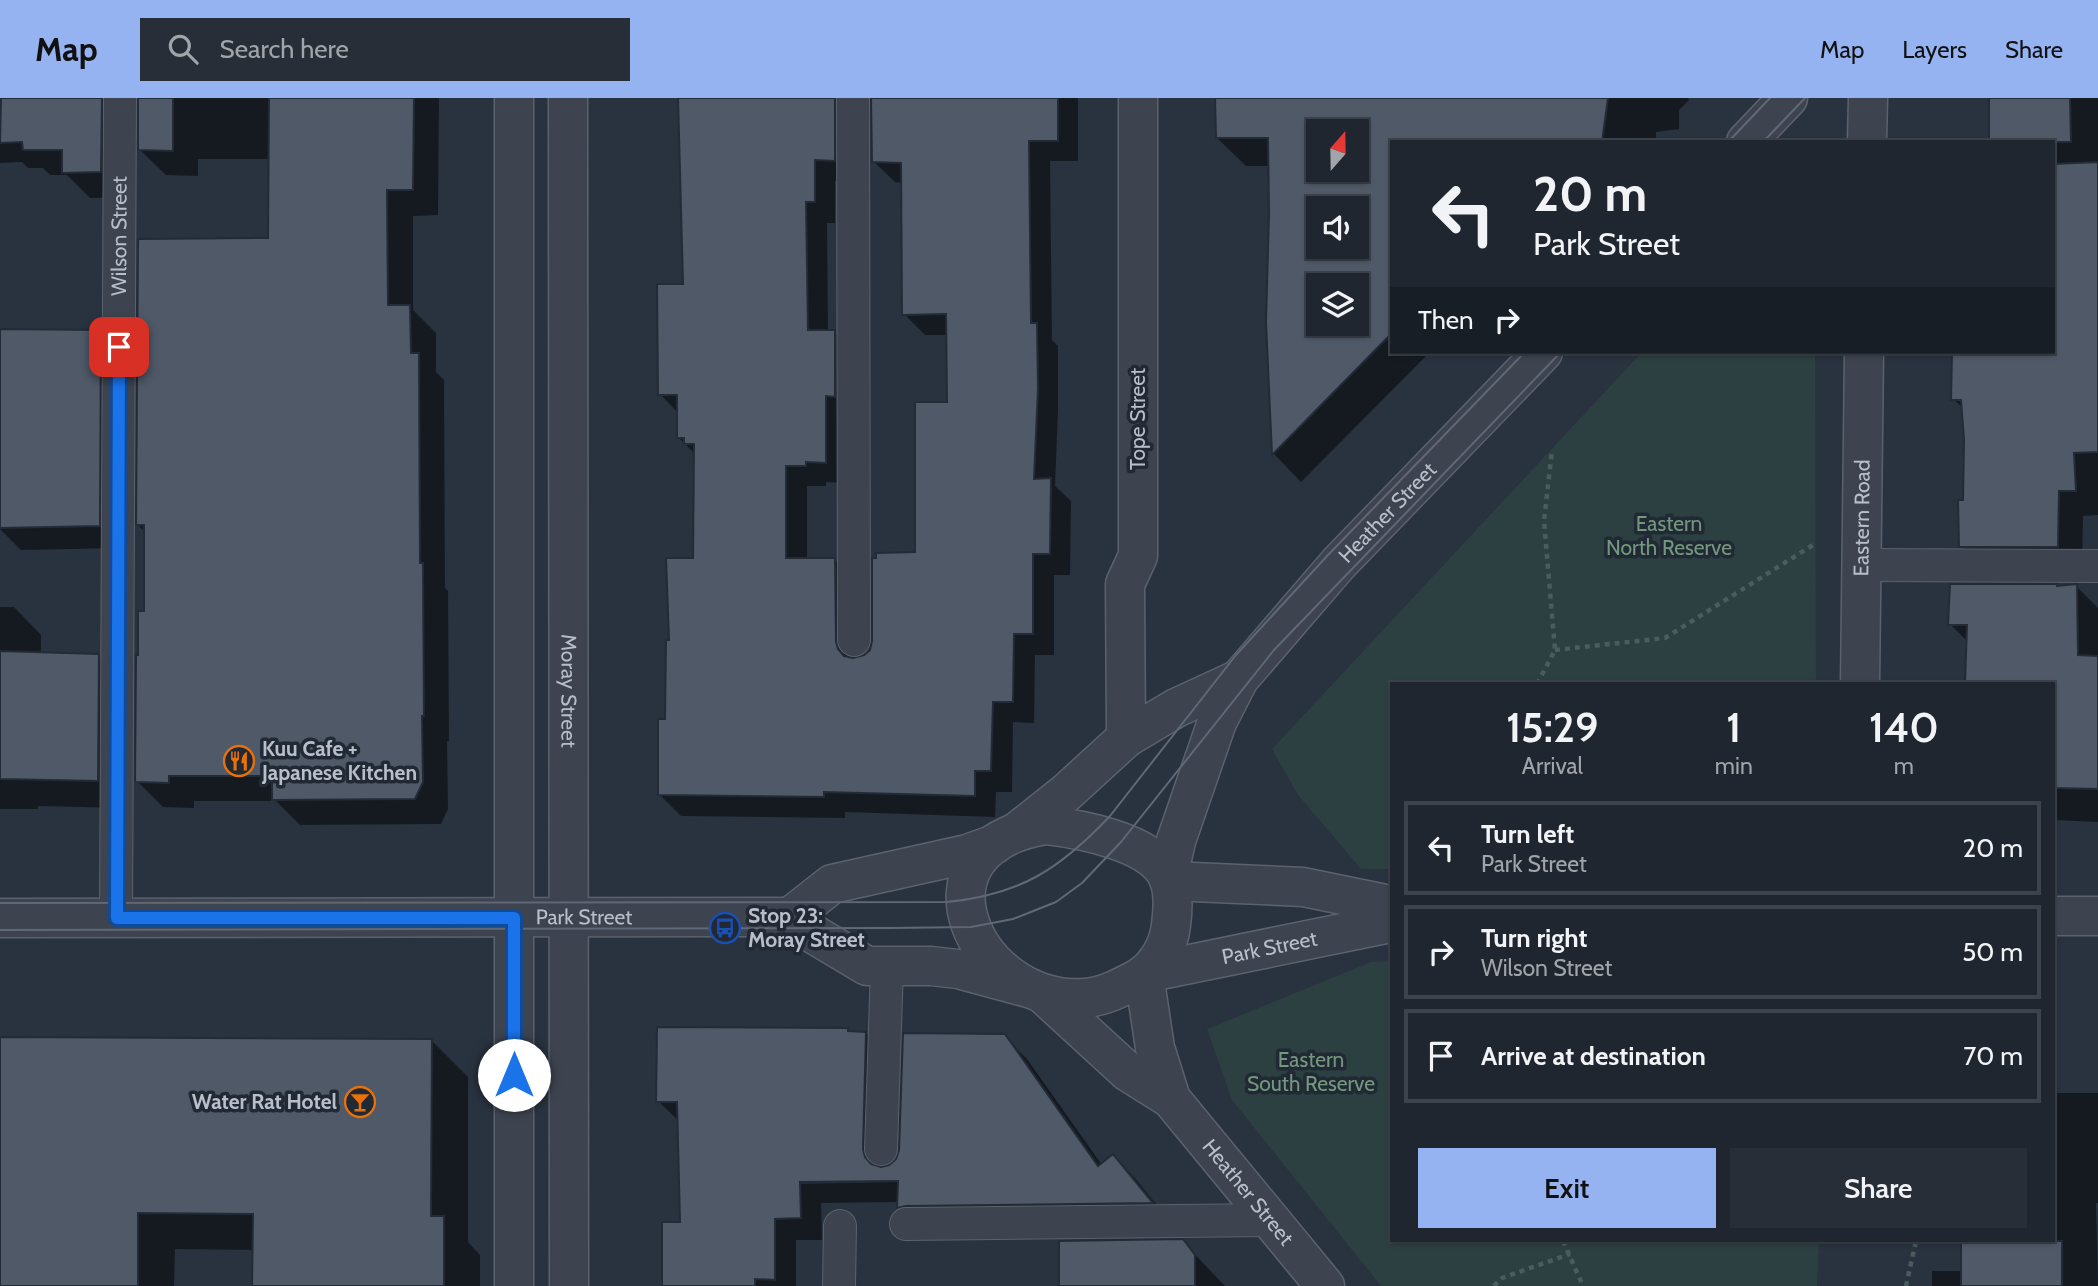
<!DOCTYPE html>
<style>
:root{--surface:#1f262f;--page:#272e37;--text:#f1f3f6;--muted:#a1a5aa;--line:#3c434b;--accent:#95b2f1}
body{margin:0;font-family:Cabin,sans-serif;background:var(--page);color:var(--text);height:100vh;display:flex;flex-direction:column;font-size:26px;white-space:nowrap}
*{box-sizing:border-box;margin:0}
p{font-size:23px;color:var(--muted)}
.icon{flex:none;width:38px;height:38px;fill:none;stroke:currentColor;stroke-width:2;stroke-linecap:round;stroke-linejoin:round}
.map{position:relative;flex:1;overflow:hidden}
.sheet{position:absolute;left:1390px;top:584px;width:665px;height:560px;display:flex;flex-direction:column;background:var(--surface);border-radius:0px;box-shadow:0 2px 5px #0004,0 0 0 2px var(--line)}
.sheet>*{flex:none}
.banner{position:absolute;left:1390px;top:42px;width:665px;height:214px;border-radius:0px;box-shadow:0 2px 5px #0004,0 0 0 2px var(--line);background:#1f262f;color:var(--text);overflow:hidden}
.needle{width:46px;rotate:20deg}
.tools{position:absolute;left:1306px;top:21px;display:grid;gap:14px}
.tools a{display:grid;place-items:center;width:63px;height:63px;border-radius:0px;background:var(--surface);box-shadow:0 2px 5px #0004,0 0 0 2px var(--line);font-size:35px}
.pin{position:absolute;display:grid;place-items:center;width:60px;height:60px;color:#fff;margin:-30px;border-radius:14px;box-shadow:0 4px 10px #0006}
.me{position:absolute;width:77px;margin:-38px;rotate:0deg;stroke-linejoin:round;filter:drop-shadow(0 0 5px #0008)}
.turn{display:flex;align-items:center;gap:24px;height:147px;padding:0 28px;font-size:32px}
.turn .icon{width:91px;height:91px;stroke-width:2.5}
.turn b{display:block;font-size:49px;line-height:60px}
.then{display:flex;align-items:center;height:66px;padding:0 28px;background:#0003;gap:14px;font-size:26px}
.eta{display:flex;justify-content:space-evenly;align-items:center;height:119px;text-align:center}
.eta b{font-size:42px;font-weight:600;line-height:49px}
.primary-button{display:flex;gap:14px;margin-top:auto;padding:14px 28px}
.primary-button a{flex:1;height:80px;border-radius:0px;background:var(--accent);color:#111;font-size:28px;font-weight:600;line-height:80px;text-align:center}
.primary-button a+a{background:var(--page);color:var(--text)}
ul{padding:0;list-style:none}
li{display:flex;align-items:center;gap:21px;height:94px;margin:0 14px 10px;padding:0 14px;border:4px solid var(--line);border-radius:0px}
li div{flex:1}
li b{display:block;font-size:26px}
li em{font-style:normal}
header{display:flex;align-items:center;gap:42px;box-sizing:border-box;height:98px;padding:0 35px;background:var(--accent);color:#111}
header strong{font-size:33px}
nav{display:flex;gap:38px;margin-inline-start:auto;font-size:24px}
.search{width:490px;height:63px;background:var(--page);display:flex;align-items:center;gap:18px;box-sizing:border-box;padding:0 24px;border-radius:0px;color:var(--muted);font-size:26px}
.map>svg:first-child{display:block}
.green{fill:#2c3f41}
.shadow{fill:#0007;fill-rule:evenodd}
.building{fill:#4f5968;stroke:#232b36;stroke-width:2;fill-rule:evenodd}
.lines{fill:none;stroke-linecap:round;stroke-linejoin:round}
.service-casing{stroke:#5b626d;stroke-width:34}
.minor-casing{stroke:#5b626d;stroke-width:41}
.tertiary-casing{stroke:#5b626d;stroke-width:41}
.path{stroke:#4b5c5f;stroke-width:4.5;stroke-dasharray:5 5;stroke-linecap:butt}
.service{stroke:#3d444f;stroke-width:32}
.minor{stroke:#3d444f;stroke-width:38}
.tertiary{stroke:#3d444f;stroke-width:38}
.tram{stroke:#5f6876;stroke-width:2}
.route-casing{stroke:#114b97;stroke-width:18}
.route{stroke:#1a73e8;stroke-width:12}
.labels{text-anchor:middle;stroke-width:7;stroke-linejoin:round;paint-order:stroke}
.street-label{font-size:21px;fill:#b9bfca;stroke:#212934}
.park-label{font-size:21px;fill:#73987d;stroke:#212934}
.poi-label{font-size:21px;font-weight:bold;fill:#b9bfca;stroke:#212934;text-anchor:start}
</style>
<header>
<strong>Map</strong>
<div class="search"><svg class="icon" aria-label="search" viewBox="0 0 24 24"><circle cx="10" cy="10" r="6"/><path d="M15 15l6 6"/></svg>Search here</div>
<nav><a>Map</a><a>Layers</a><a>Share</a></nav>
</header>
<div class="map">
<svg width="2098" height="1188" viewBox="0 0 2098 1188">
<rect width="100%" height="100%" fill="#29323f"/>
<!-- green -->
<g class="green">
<polygon points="1642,254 1815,254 1816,586 1391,586 1391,771 1361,771 1298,697 1272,651"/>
<polygon points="1391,863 1391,1143 1819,1143 1817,1188 1381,1188 1232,1002 1207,931 1371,864"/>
</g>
<!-- shadow -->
<g class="shadow">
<polygon points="0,0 439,0 438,117 413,118 413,212 436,235 436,274 444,282 445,490 448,493 449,643 447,643 448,711 441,726 300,727 276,703 194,703 194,710 163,709 137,683 140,559 145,514 145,434 138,427 270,142 270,61 198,61 198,78 166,77 140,52 140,9 130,16 126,99 90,100 67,77 50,77 43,70 28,70 22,64 0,65"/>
<path d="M 680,0 L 1078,0 L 1078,63 L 1050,63 L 1052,242 L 1058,248 L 1058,313 L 1055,388 L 1071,403 L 1070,477 L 1054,477 L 1054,557 L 1035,557 L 1034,625 L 1013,624 L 1012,694 L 996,694 L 995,719 L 845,714 L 845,720 L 681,718 L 659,696 L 671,544 L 695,462 L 695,356 L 679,340 L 679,316 L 660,296 L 685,187 ZM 873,3 L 873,63 L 895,84 L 903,85 L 904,216 L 925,237 L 948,237 L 949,306 L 917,456 L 871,553 L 863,560 L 856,562 L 856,483 L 835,462 L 807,462 L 807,388 L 826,388 L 826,384 L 847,385 L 856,255 L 834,234 L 828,234 L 827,125 L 835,125 L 835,83 L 855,83 L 866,5 Z"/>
<path d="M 1217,0 L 1688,0 L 1689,2 L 1679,12 L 1679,31 L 1656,34 L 1656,44 L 1391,44 L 1391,254 L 1430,254 L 1301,384 L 1274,356 L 1268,224 L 1270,68 L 1246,68 L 1217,40 ZM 1318,33 L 1356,33 L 1356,72 L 1318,72 ZM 1318,110 L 1356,110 L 1356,149 L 1318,149 ZM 1318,187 L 1356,187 L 1356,226 L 1318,226 Z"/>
<polygon points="1990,0 2098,0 2098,417 2083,418 2082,474 1986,473 1961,448 1965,404 1965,342 1964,311 1953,301 1954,254 2053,254 2053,44"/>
<polygon points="0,233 100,234 122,256 121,450 21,452 0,431"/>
<polygon points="2076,488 2098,510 2098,724 2053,722 2053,586 1967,586 1968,544 1950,526 2058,490"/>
<polygon points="0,509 14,509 41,537 41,556 98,558 126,585 125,710 38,708 38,711 0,711"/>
<path d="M 848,932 L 850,935 L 866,935 L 888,958 L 885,1070 L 890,1069 L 1004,938 L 1027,961 L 1102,1067 L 1113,1058 L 1135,1080 L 1173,1127 L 921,1131 L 899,1109 L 899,1104 L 821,1105 L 822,1142 L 796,1142 L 796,1188 L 664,1188 L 681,1126 L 680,1024 L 658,1003 ZM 888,1081 L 891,1084 L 791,1086 L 791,1082 Z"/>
<polygon points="0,941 431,942 468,979 468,1144 480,1157 480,1188 254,1188 254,1152 175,1151 174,1188 0,1188"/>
<polygon points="2053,995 2098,995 2098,1105 2096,1105 2098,1188 1932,1188 1932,1173 1962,1173 1962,1143 2053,1143"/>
<polygon points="1182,1143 1225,1188 1060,1188"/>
</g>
<!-- building -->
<g class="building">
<polygon points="1,0 102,0 101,74 62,75 62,52 23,52 22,44 0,45"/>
<polygon points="138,0 173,0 173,53 138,52"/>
<polygon points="269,0 414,0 413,92 387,92 388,207 410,207 411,255 419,255 420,465 423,465 424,618 422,618 423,684 415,701 272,702 272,678 169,678 169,685 135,684 136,557 138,557 138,513 144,513 144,427 136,427 138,141 268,140"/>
<polygon points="678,0 835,0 835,63 815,62 815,104 806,104 808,232 835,232 835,299 826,298 826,365 806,364 806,368 786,368 786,460 835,460 836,543 838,551 844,558 853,560 864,557 870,552 872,543 872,460 876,460 876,455 915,454 915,304 947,304 946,216 902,217 901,65 872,64 871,0 1058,0 1058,43 1029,43 1031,225 1037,225 1038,291 1034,381 1051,380 1050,456 1033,456 1033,536 1014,536 1013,604 993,604 991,673 975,673 975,698 824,694 824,699 658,697 658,621 665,621 666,542 669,542 666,460 693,460 694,346 684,346 684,340 677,340 677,297 658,297 657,186 683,186"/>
<path d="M 1215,0 L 1608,0 L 1602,44 L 1391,44 L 1391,236 L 1272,357 L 1266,224 L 1269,116 L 1268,40 L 1216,40 ZM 1318,33 L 1356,33 L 1356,72 L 1318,72 ZM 1318,110 L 1356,110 L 1356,149 L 1318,149 ZM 1318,187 L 1356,187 L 1356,226 L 1318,226 Z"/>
<polygon points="1989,0 2070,0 2071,44 1989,44"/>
<polygon points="2098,64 2098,354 2074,355 2076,393 2059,393 2058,449 1959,449 1958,402 1963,402 1964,342 1961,302 1951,302 1952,254 2053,254 2053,66"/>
<polygon points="0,231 101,232 100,428 0,430"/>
<polygon points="1950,486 2057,486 2057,488 2077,486 2078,557 2098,558 2098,691 2053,690 2053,586 1965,586 1967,527 1948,527"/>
<polygon points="0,553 99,556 98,683 0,681"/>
<polygon points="657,929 848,930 848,933 866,934 863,1051 865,1059 871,1066 881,1069 889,1067 896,1061 899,1052 903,935 1005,936 1098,1068 1113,1056 1153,1105 906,1108 897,1110 898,1083 800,1084 801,1120 775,1121 775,1182 755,1181 755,1188 662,1188 662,1124 680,1124 677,1004 656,1004"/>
<polygon points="0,939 432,941 431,1118 444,1118 444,1188 252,1188 253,1116 138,1115 138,1188 0,1188"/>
<polygon points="1183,1141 1195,1157 1195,1188 1059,1188 1059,1143"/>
<rect x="1961" y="1143" width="101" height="45"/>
</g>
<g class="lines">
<!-- service casing -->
<g class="service-casing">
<g id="service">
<polyline points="853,0 854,542"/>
<polyline points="1862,467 2098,468"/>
<path id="s1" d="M 116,820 L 120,0"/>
<polyline points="881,1051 887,868"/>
<polyline points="906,1126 1271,1122"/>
<polyline points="839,1188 840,1128"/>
</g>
</g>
<!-- minor casing -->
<g class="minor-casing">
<g id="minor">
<polyline points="1867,44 1868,0"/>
<path id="s2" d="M 1860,586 L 1864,254"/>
<polyline points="1126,640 1125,486 1138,458 1138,0"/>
<polyline points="1144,877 1155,950 1171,1001"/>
<path id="s3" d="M 1043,896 L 1128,974 L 1171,1001 L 1325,1188"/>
</g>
</g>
<!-- tertiary casing -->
<g class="tertiary-casing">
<g id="tertiary">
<path id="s4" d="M 568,0 L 569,1188"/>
<polyline points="1746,44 1788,0"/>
<path d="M 1046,727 C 1079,731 1147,743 1166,775 C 1174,789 1173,812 1171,827 C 1169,847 1157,869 1139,880 C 1122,889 1104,899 1084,900 C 976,908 901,750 1046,727 Z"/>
<polyline points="1018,733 1067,694 1126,640 1176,610 1239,581"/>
<path id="s5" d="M 1168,779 L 1176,743 L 1217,624 L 1239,581 L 1338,466 L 1543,254"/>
<polyline points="1170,783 1303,789 1391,807"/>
<polyline points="2053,818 2098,818"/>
<polyline points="790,819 832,786 967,756 995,746"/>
<path id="s6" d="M 0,820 L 790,819 L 805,831 L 867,868 L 931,868 L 958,871 L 1032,891"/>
<path id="s7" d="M 1146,875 L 1391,825"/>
<polyline points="514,1188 514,0"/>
</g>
</g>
<!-- path -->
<g class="path">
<polyline points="1555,552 1665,540 1813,447"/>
<polyline points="1537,586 1555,552 1544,423 1552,352"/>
<polyline points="1563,1143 1583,1188"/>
<polyline points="1494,1188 1502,1180 1570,1156"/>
<polyline points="1906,1188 1916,1143"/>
</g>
<!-- service -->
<use href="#service" class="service"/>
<!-- minor -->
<use href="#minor" class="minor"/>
<!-- tertiary -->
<use href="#tertiary" class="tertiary"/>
<!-- tram -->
<g class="tram">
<polyline points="1728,44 1770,0"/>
<polyline points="1763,44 1805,0"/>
<path d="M 0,805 L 947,804 C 1020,797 1060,771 1110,718 L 1236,557 L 1328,457 L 1525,254"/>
<polyline points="0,832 891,830 971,829 1013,821 1056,804 1082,785 1121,744 1274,552 1561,254"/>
</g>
</g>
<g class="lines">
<!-- route casing -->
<g class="route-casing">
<polyline id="route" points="119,249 117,820 514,820 514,977"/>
</g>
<!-- route -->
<use href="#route" class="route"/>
</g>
<!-- icons -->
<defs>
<g id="restaurant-ring" transform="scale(1.575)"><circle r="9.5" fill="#212934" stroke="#e8710a" stroke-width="1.5"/><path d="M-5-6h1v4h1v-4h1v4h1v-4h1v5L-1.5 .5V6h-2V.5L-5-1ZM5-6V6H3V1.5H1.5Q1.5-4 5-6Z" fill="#e8710a"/></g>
<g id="bus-ring" transform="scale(1.575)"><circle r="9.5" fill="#212934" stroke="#1a4fb4" stroke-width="1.5"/><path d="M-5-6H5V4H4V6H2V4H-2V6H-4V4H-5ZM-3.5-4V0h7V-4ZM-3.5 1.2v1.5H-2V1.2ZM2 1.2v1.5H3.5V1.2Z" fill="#1a4fb4"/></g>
<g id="bar-ring" transform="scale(1.575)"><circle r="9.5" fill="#212934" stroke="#e8710a" stroke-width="1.5"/><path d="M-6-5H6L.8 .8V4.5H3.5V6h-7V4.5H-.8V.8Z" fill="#e8710a"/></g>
</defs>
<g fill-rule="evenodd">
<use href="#restaurant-ring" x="239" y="663"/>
<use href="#bus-ring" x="725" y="830"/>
<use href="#bar-ring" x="360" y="1004"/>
</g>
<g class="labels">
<!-- street labels -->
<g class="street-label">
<text dy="7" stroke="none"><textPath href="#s1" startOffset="682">Wilson Street</textPath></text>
<text transform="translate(1138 321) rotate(-90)" y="7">Tope Street</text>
<text dy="7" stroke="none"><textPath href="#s5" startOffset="434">Heather Street</textPath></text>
<text dy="7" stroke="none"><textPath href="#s2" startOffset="166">Eastern Road</textPath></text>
<text dy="7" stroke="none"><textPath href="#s4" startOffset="593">Moray Street</textPath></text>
<text dy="7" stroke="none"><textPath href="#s6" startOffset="584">Park Street</textPath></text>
<text dy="7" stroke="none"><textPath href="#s7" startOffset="126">Park Street</textPath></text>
<text dy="7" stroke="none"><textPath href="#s3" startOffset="287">Heather Street</textPath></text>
</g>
<!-- park labels -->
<g class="park-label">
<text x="1669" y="433">Eastern<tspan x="1669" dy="24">North Reserve</tspan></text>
<text x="1311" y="969">Eastern<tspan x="1311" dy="24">South Reserve</tspan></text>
</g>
<!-- poi labels -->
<g class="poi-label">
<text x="262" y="658">Kuu Cafe +<tspan x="262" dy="24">Japanese Kitchen</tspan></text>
<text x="748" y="825">Stop 23:<tspan x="748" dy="24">Moray Street</tspan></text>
<text x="337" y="1011" text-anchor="end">Water Rat Hotel</text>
</g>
</g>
</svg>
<div class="tools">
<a><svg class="needle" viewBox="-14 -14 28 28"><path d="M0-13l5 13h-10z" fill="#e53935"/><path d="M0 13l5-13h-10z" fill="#a1a5aa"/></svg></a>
<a><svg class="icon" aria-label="sound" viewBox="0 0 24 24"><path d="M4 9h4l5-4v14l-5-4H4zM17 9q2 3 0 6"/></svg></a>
<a><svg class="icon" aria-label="layers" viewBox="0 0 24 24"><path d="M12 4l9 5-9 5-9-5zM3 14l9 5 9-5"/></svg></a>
</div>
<div class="pin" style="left:119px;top:249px;background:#d93025"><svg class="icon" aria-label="arrive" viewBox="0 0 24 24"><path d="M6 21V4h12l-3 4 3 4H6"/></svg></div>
<svg class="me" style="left:514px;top:977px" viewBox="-20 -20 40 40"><circle r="19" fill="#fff"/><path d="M0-13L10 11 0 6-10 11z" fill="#1a73e8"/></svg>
<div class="banner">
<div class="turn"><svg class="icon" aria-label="left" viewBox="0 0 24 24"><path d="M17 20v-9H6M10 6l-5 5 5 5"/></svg><div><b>20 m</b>Park Street</div></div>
<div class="then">Then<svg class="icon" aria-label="right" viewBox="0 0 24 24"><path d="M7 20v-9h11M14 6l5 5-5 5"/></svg></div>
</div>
<section class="sheet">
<div class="eta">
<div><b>15:29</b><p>Arrival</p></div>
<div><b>1</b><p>min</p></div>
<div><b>140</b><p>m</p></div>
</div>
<ul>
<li><svg class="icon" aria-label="left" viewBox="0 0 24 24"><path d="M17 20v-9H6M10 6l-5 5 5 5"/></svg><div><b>Turn left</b><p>Park Street</p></div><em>20 m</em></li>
<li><svg class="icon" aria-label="right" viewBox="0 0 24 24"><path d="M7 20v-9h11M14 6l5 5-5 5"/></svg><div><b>Turn right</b><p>Wilson Street</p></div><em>50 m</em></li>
<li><svg class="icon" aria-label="arrive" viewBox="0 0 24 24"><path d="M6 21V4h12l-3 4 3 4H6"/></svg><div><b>Arrive at destination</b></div><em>70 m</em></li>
</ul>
<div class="primary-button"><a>Exit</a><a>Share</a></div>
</section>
</div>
